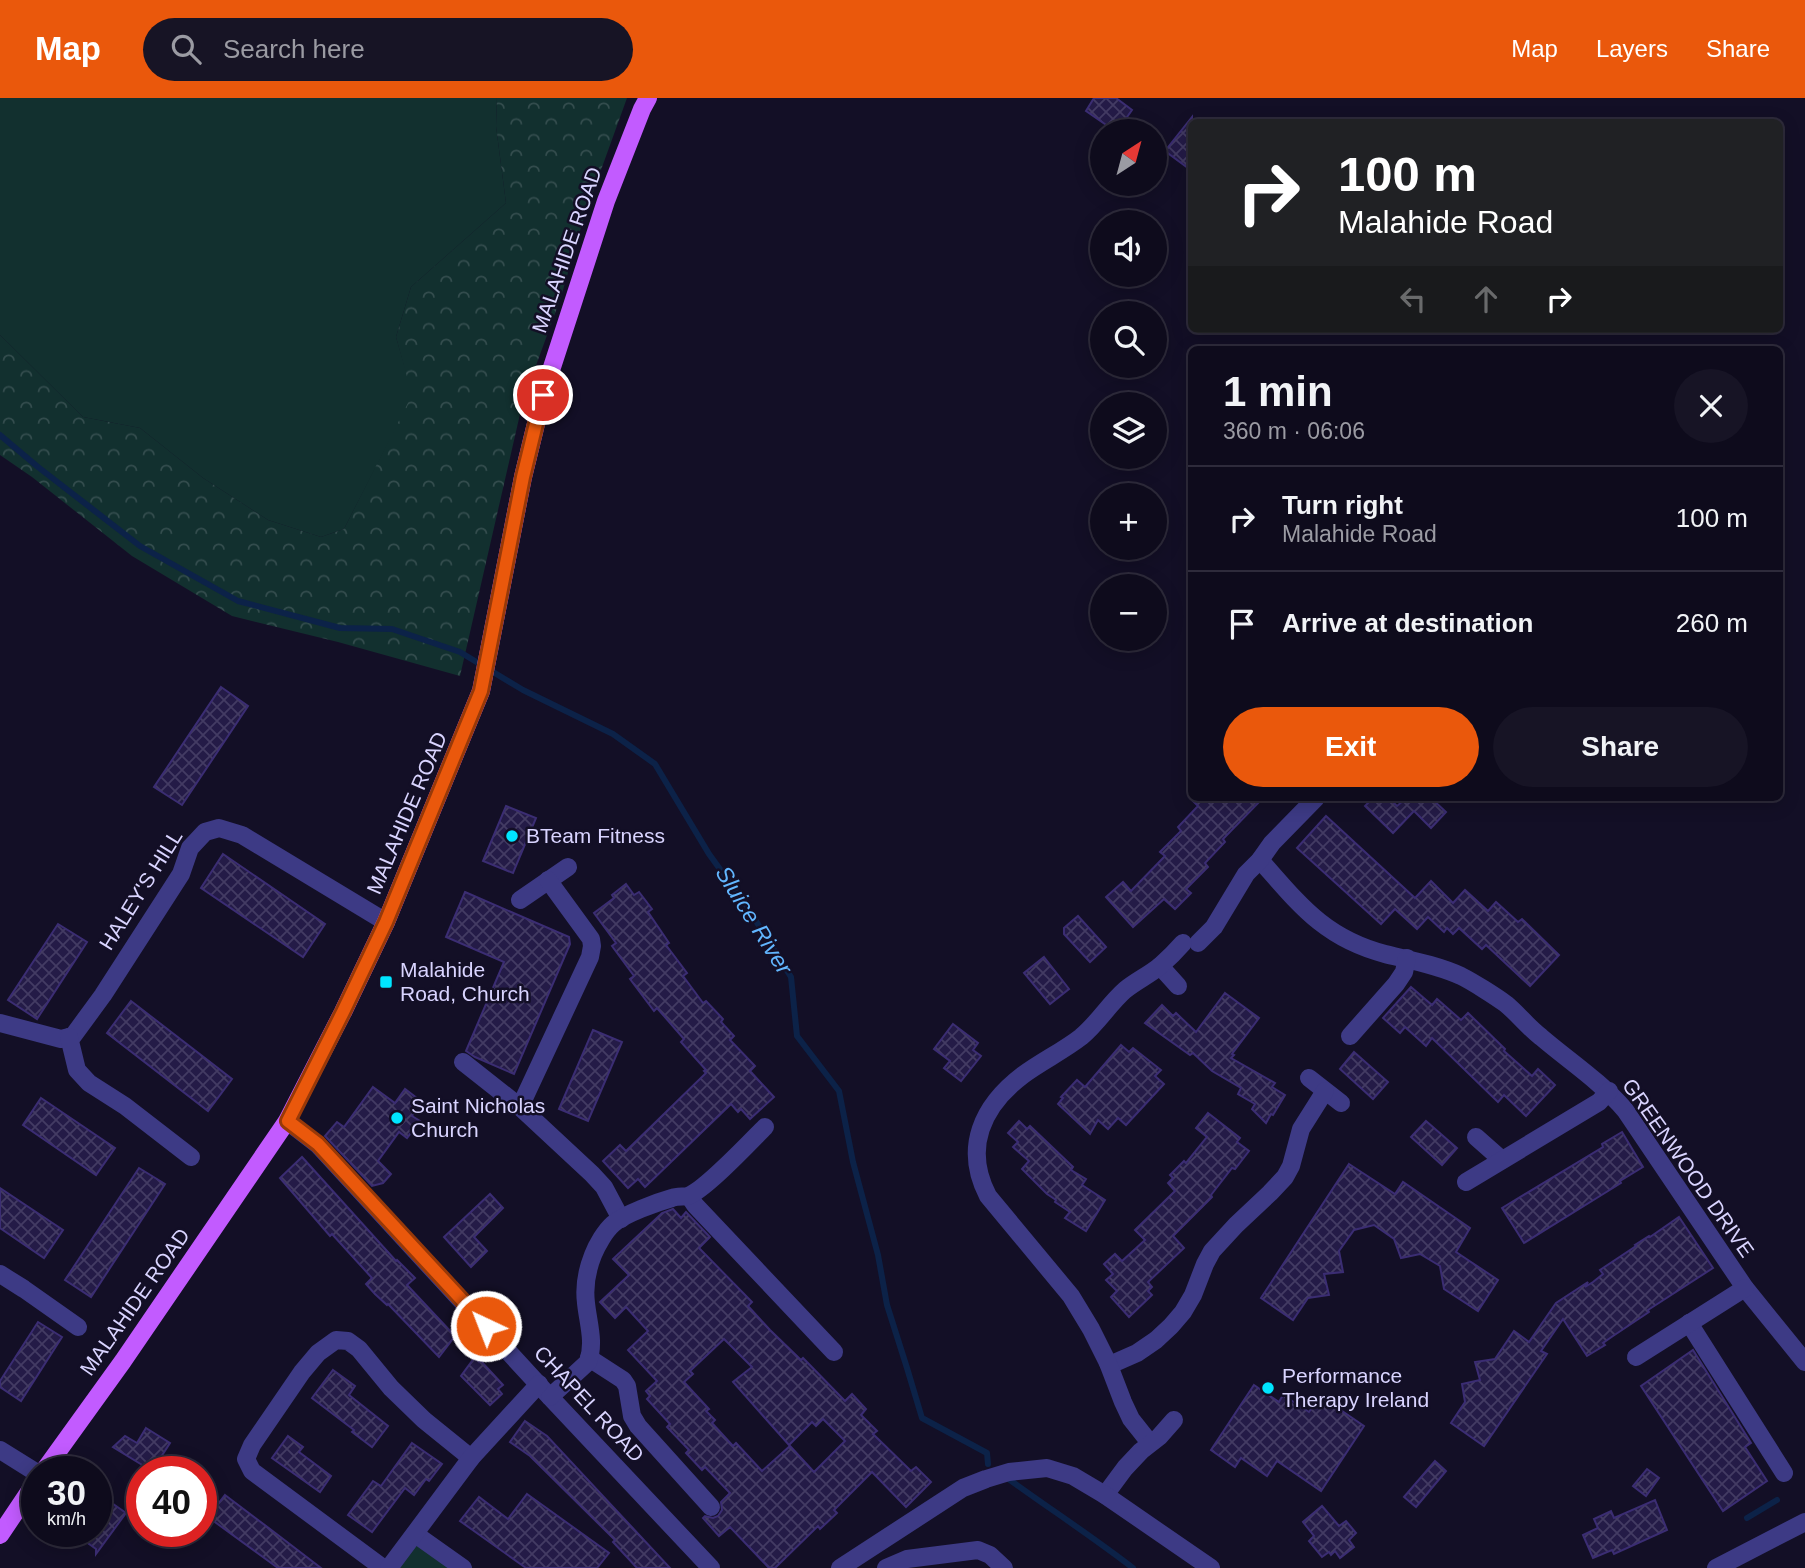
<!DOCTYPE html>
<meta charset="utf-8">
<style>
:root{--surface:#0e0b1c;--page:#171425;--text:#f1f3f6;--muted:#9b9ba3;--line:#2e2b3b;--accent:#ea580c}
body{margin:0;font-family:Arial,sans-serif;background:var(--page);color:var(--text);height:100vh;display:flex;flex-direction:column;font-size:26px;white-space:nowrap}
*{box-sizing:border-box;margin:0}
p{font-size:23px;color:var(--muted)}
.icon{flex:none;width:38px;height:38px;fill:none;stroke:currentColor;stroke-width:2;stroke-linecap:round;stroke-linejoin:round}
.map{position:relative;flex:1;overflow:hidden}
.panel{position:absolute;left:1188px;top:248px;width:595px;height:455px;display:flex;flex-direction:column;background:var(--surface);border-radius:10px;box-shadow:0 4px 18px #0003,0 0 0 2px var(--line)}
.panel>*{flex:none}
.guide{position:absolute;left:1188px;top:21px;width:595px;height:214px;border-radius:10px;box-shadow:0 4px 18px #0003,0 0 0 2px var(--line);background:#202124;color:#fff;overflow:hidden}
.needle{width:46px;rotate:36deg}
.controls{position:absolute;left:1090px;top:21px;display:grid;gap:14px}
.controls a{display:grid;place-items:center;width:77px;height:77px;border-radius:50%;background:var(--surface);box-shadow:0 4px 18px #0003,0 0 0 2px var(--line);font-size:35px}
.speed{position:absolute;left:21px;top:1358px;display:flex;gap:14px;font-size:35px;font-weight:700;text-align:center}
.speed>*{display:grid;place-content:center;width:91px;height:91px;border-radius:50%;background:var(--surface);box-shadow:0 4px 18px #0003,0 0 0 2px var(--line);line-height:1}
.speed small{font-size:18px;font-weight:400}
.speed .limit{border:10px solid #d22;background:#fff;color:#111}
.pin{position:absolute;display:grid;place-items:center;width:60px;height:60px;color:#fff;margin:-30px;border:4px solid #fff;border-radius:50%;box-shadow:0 2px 7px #0007}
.me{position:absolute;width:77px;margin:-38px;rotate:317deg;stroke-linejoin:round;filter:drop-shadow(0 0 5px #0008)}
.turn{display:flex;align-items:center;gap:24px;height:147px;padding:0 35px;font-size:32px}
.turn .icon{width:91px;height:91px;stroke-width:2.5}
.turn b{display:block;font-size:49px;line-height:60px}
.lanes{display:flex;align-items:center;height:66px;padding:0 35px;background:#0003;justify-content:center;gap:35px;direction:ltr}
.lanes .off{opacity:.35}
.round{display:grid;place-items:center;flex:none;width:74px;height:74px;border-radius:37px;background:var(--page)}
.summary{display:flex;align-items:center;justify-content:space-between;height:119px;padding:0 35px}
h1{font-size:42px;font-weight:800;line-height:52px}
.action{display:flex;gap:14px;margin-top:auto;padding:14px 35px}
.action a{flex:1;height:80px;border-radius:42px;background:var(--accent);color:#fff;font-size:28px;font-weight:800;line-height:80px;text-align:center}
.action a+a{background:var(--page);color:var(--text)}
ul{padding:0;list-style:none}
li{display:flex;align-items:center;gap:21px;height:105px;padding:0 35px;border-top:2px solid var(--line)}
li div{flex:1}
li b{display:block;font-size:26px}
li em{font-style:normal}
header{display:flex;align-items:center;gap:42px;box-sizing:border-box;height:98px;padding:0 35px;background:var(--accent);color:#fff}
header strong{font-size:33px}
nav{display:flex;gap:38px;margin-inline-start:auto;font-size:24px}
.search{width:490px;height:63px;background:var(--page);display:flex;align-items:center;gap:18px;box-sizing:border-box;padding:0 24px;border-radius:38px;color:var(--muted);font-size:26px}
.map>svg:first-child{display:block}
.grass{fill:#12302f}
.forest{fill:url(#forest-crowns)}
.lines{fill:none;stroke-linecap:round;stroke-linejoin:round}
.stream{stroke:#0c2248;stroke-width:6}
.building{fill:url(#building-cross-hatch);stroke:#3b2d73;stroke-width:2;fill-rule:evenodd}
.minor{stroke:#3d3a85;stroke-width:18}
.major{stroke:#c25bff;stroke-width:18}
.route-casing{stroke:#983908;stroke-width:18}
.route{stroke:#ea580c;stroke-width:12}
.poi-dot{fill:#00e5ff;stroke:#130f26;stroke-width:2.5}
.labels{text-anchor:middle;stroke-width:5;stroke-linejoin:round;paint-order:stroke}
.street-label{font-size:21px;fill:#d9d4ff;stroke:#130f26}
.poi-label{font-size:21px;fill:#d9d4ff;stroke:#130f26;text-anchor:start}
.water-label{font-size:23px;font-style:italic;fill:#62b6ff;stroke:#130f26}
</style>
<header>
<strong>Map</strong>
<div class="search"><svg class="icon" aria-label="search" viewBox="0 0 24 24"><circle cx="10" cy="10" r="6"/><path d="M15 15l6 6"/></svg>Search here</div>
<nav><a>Map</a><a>Layers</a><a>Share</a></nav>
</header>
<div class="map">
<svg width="1805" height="1470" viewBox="0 0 1805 1470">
<defs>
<pattern id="forest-crowns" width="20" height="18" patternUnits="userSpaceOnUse" patternTransform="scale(1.75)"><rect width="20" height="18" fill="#12302f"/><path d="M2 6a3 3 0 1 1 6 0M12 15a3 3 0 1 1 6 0" fill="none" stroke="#344d4e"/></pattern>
<pattern id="building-cross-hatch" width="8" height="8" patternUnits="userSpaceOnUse" patternTransform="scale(1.75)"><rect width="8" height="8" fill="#241b47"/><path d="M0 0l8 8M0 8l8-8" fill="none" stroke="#433b63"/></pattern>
</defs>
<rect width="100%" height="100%" fill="#130f26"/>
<!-- grass -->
<g class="grass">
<polygon points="0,0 497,0 496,28 506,105 411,189 396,239 413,297 344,431 321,439 268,422 203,380 140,330 83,319 0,237"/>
<polygon points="419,1445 458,1470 395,1470 412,1447"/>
</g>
<!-- forest -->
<polygon class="forest" points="497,0 627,0 584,119 561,199 523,303 460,578 338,544 232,518 132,458 32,379 0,357 0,237 83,319 140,330 203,380 268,422 321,439 344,431 412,297 396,239 411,189 506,105 496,28"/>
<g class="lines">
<!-- stream -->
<g class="stream">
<polyline points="0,337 38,369 140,448 238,503 340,530 392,531 460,554 523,592 613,636 655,666 709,756 746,807 791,879 797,938 839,993 853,1064 878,1157 887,1207 907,1270 922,1320 987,1355 988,1366"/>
<path d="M 1010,1382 C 1050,1411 1093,1439 1133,1470"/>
<polyline points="1747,1420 1777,1402"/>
</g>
</g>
<!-- building -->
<g class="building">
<polygon points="1094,0 1116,0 1132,12 1117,33 1115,33 1086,13"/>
<polygon points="1192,19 1192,73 1165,53"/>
<polygon points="221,589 248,608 182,707 154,689"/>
<polygon points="1190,700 1263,700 1223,741 1225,744 1205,765 1208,769 1186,791 1191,795 1175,811 1164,801 1133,829 1106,799 1123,784 1131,793 1165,758 1160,754 1181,733 1178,729 1198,708"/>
<polygon points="1373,700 1389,700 1397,708 1403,703 1400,700 1431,700 1446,714 1431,730 1414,713 1393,735 1365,708"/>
<polygon points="506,708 536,720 513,775 483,763"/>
<polygon points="1326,718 1415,800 1431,783 1453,805 1465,792 1488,813 1496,804 1518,824 1522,821 1559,857 1530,888 1486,847 1482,851 1459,830 1453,836 1447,830 1444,834 1428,819 1417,831 1395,811 1381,826 1297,750"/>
<polygon points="223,756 325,826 303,859 201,790"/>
<polygon points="626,786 634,797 639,794 652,811 648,814 669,845 666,847 687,875 683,878 703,905 706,903 723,921 721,924 734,938 730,942 755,968 750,973 774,999 750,1021 741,1011 738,1014 731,1006 645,1089 638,1081 628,1090 603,1063 620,1047 626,1053 706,975 704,973 706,972 681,944 684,941 657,910 654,913 630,881 634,878 612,848 616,845 594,815 614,800 612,797"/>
<polygon points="465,794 569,839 570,846 514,976 475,959 466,953 504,864 446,839"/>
<polygon points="1078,818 1106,849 1090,864 1064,836 1064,830"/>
<polygon points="58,826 87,844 37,921 8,902"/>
<polygon points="1044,859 1069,891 1050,906 1024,875"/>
<polygon points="1411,889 1432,907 1437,901 1461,922 1468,915 1505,951 1504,953 1532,978 1538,971 1555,987 1526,1018 1504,997 1498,1004 1432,940 1426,948 1405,929 1400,935 1383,920"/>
<polygon points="1225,895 1259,920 1232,956 1234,957 1231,960 1275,985 1272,989 1285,997 1273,1017 1271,1016 1266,1025 1252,1011 1255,1006 1238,996 1241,990 1212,973 1193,955 1190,957 1145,925 1162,907 1173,918 1176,915 1196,934"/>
<polygon points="131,903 232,981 208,1013 107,935"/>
<polygon points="953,926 978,945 973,952 981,958 961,983 944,970 950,963 934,951"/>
<polygon points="593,932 622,944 588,1023 559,1011"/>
<polygon points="1121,947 1129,954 1133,950 1161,972 1155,978 1164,986 1126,1027 1118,1020 1108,1031 1098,1022 1090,1036 1058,1006 1063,1000 1061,999 1077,982 1085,989"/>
<polygon points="1354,954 1388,984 1373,1001 1340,971"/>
<polygon points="373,989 395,1005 405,991 422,1004 412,1018 420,1023 407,1040 399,1034 378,1063 391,1076 383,1085 372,1088 325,1038 337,1024 344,1029"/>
<polygon points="41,1000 115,1050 96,1077 23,1027"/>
<polygon points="1208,1015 1240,1040 1237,1044 1249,1053 1235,1071 1232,1070 1211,1097 1212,1099 1173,1138 1184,1150 1148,1184 1152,1189 1148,1193 1152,1197 1129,1219 1111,1199 1117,1193 1106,1182 1113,1176 1104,1166 1115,1156 1122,1163 1145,1142 1135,1132 1175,1093 1168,1085 1173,1080 1170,1077 1184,1063 1186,1065 1207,1039 1196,1030"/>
<polygon points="1019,1023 1027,1031 1030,1028 1073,1069 1071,1072 1086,1081 1082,1087 1105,1102 1086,1133 1065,1120 1070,1114 1055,1104 1056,1102 1047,1096 1022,1071 1029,1063 1013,1049 1018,1044 1008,1035"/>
<polygon points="1426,1023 1457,1050 1442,1067 1411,1039"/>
<polygon points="1622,1034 1643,1069 1620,1083 1621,1085 1524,1145 1502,1110 1603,1049 1602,1046"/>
<polygon points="302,1059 396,1163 397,1162 415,1180 407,1187 455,1238 439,1259 388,1206 387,1207 375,1196 366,1186 372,1180 332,1136 330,1138 280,1080"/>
<polygon points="1349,1066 1395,1096 1403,1084 1470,1130 1456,1154 1498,1182 1478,1213 1444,1191 1440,1168 1420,1156 1401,1160 1394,1141 1374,1127 1354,1132 1339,1153 1343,1174 1324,1176 1329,1197 1308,1200 1293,1222 1261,1200"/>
<polygon points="139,1070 165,1086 91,1199 65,1182"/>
<polygon points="0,1090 63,1132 44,1160 0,1130"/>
<polygon points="490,1096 503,1110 474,1139 487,1153 471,1169 444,1139"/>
<path d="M 673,1111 L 681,1120 L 686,1114 L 710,1139 L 699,1150 L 752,1204 L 748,1208 L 770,1232 L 801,1262 L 803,1260 L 845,1303 L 852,1296 L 866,1311 L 861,1317 L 877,1333 L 873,1336 L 911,1373 L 916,1369 L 931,1384 L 906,1409 L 872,1374 L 834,1412 L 837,1415 L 820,1431 L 818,1428 L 775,1470 L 769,1470 L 730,1429 L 719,1438 L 703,1420 L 705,1418 L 713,1420 L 718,1418 L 722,1412 L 721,1404 L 730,1395 L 705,1369 L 702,1372 L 686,1355 L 689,1352 L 667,1329 L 670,1326 L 647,1301 L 650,1298 L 646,1293 L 657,1283 L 628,1252 L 648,1233 L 626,1209 L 615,1220 L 600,1204 L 629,1177 L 613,1161 L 662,1115 ZM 724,1241 L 752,1269 L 733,1284 L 789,1347 L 812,1324 L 816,1328 L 823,1321 L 845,1343 L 814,1374 L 790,1348 L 762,1373 L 736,1345 L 733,1348 L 712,1325 L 715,1322 L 706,1313 L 709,1311 L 684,1284 L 693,1276 L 690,1273 Z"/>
<polygon points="1679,1119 1713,1170 1648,1212 1649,1214 1613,1238 1603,1245 1605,1247 1587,1258 1563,1221 1541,1253 1547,1256 1484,1348 1451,1325 1465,1304 1462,1286 1480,1282 1475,1264 1495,1261 1514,1233 1529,1244 1556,1205 1588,1184 1585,1189 1593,1184 1603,1176 1600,1172 1636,1148 1635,1147 1649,1138 1650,1139"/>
<polygon points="38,1224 62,1239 21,1303 0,1289 0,1283"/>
<polygon points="1693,1252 1751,1345 1745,1349 1767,1383 1723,1413 1641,1288"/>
<polygon points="475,1259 479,1264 480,1262 503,1287 498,1291 502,1296 490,1307 461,1278"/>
<polygon points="333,1272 355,1288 349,1297 388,1328 372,1349 352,1334 354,1332 312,1300"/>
<polygon points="1254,1287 1279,1304 1283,1297 1309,1314 1320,1298 1364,1328 1321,1393 1277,1363 1267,1378 1241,1360 1235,1369 1211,1352"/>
<polygon points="525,1323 547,1338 670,1470 637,1470 613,1444 615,1442 530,1358 510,1344"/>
<polygon points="146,1330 170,1345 152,1373 113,1349 125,1338 137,1345"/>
<polygon points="288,1338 303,1349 299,1354 331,1378 320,1394 272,1360"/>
<polygon points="412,1345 442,1366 429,1383 426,1381 414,1397 405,1390 372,1434 348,1417 373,1383 381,1388"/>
<polygon points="1435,1363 1446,1373 1416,1409 1404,1399"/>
<polygon points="1647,1371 1659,1380 1646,1398 1633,1388"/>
<polygon points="96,1394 126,1415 96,1456 96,1451 71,1433 96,1433"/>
<polygon points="527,1396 609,1455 597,1470 526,1470 460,1423 479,1399 508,1421"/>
<polygon points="225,1397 274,1434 321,1470 278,1470 208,1419"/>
<polygon points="1655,1402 1667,1432 1614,1456 1612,1452 1593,1460 1583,1437 1598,1430 1594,1421 1611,1413 1614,1420"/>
<polygon points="1322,1408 1339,1428 1346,1423 1356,1435 1349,1442 1354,1449 1340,1460 1335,1453 1331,1457 1329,1454 1322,1459 1309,1443 1314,1438 1303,1424"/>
</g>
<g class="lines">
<!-- minor -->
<g class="minor">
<path d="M 1260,762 C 1299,806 1324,840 1385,856 C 1410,862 1437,867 1461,878 C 1473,884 1495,898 1506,906 C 1518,916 1528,929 1541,939 C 1569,963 1600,983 1625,1012 L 1745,1190 L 1805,1264"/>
<polyline points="520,802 568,769"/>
<polyline points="1198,845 1214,829 1246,776 1260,762 1272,745 1316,700"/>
<polyline points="1160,868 1178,888"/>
<polyline points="0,925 61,941 73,938 103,897 181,776 190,750 205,734 219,730 242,737 386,824"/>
<polyline points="1350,938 1396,886 1404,874 1407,860"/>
<polyline points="69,939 77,972 89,985 125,1008 191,1059"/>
<polyline points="463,964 520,1009 592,1076 604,1089 621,1121"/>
<polyline points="1309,980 1341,1005"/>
<polyline points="520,1009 590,859 592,848 591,841 548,782"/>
<polyline points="287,1023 318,1047 550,1299 711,1470"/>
<polyline points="1476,1039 1502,1062"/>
<polyline points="1466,1084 1599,1004 1609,993"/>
<polyline points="689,1098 695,1107 834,1254"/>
<polyline points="0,1176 24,1191 78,1229"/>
<polyline points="1689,1225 1784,1375"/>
<polyline points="1636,1259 1745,1190"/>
<polyline points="589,1260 623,1282 627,1288 632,1318 638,1328 711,1409"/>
<polyline points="1108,1265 1112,1266 1137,1255 1156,1242 1171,1228 1183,1214 1193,1197 1205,1166 1212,1153 1236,1127 1270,1095 1285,1079 1291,1068 1301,1031 1325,993"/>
<path d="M 550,1299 L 588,1264 C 595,1244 588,1225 586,1205 C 584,1189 587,1172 593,1157 C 597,1147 605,1133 613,1126 C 624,1116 658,1104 672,1100 C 677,1098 684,1099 688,1098 C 705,1092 750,1044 765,1029"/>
<path d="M 1150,1345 L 1131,1321 L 1123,1304 L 1108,1265 L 1091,1231 L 1071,1198 L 988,1098 C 963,1050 982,1008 1023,977 C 1042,963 1063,953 1081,939 C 1098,925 1109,906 1125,892 C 1136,883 1149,877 1160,868 C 1168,861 1176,853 1183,845"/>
<polyline points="0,1352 37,1375"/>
<polyline points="1105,1397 1125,1370 1141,1353 1159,1339 1174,1322"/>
<polyline points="415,1436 463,1470"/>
<polyline points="383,1470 252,1373 246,1361 252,1347 302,1274 318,1255 336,1242 348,1243 359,1251 391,1290 424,1322 471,1360"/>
<polyline points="389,1470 471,1360 539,1286"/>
<polyline points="840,1470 963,1390 986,1381 1009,1374 1047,1370 1073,1378 1105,1397 1211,1470"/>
<polyline points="886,1470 907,1461 978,1452 990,1457 1004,1470"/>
<polyline points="1716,1470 1805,1424"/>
</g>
<!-- major -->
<g class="major">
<polyline points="43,1374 123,1263 287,1023 343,914 386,824 481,593 523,379 543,297 606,103 642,11 648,0"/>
<polyline points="0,1437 37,1382"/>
</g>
</g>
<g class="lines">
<!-- route casing -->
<g class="route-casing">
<polyline id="route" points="486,1228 318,1046 288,1023 343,914 386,824 481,593 523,379 543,297"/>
</g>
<!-- route -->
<use href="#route" class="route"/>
</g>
<!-- markers -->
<g class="poi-dot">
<circle cx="512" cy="738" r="7"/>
<rect x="379" y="877" width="14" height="14" rx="3.5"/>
<circle cx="397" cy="1020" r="7"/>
<circle cx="1268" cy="1290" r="7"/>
</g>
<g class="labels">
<!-- street labels -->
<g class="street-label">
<text transform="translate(567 152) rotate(-71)" y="7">MALAHIDE ROAD</text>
<text transform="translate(407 715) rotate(-67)" y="7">MALAHIDE ROAD</text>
<text transform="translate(141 792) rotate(-58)" y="7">HALEY'S HILL</text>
<text transform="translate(1688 1070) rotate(55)" y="7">GREENWOOD DRIVE</text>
<text transform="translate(135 1204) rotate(-55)" y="7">MALAHIDE ROAD</text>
<text transform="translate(589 1306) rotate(47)" y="7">CHAPEL ROAD</text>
</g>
<!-- poi labels -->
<g class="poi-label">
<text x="526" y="745">BTeam Fitness</text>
<text x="400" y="879">Malahide<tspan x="400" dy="24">Road, Church</tspan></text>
<text x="411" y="1015">Saint Nicholas<tspan x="411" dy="24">Church</tspan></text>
<text x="1282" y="1285">Performance<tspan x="1282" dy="24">Therapy Ireland</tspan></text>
</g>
<!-- water labels -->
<g class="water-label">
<text transform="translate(754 822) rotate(58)" y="8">Sluice River</text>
</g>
</g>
</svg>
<div class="controls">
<a><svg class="needle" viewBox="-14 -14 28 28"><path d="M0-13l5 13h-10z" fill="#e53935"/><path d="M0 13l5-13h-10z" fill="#9b9ba3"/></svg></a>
<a><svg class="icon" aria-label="sound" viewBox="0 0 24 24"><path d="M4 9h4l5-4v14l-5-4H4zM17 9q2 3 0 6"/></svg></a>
<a><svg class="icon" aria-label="search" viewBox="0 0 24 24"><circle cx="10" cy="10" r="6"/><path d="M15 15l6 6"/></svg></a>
<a><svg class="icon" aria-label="layers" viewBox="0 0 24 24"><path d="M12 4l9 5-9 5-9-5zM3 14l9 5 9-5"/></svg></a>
<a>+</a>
<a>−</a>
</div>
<div class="speed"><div>30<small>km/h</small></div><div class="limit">40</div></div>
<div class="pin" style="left:543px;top:297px;background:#d93025"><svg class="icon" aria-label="arrive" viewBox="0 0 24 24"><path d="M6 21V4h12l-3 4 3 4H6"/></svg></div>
<svg class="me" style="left:486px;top:1228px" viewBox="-20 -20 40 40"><circle r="17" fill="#ea580c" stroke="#fff" stroke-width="3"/><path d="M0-11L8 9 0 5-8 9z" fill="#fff"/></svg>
<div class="guide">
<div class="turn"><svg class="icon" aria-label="right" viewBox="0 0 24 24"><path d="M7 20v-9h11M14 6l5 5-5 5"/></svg><div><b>100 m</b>Malahide Road</div></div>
<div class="lanes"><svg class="icon off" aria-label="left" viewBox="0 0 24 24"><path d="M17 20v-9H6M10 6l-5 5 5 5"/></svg><svg class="icon off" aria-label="ahead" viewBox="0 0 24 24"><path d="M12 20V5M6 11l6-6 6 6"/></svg><svg class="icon" aria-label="right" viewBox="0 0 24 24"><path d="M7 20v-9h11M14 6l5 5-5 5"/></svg></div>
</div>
<section class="panel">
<div class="summary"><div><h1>1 min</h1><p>360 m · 06:06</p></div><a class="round"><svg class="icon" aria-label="close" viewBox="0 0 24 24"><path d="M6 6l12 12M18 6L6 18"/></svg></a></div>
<ul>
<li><svg class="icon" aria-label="right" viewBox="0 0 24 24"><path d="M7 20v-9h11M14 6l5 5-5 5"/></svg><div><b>Turn right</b><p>Malahide Road</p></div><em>100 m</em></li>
<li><svg class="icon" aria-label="arrive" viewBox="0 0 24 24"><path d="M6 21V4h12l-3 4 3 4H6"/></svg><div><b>Arrive at destination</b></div><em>260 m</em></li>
</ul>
<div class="action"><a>Exit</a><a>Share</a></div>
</section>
</div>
